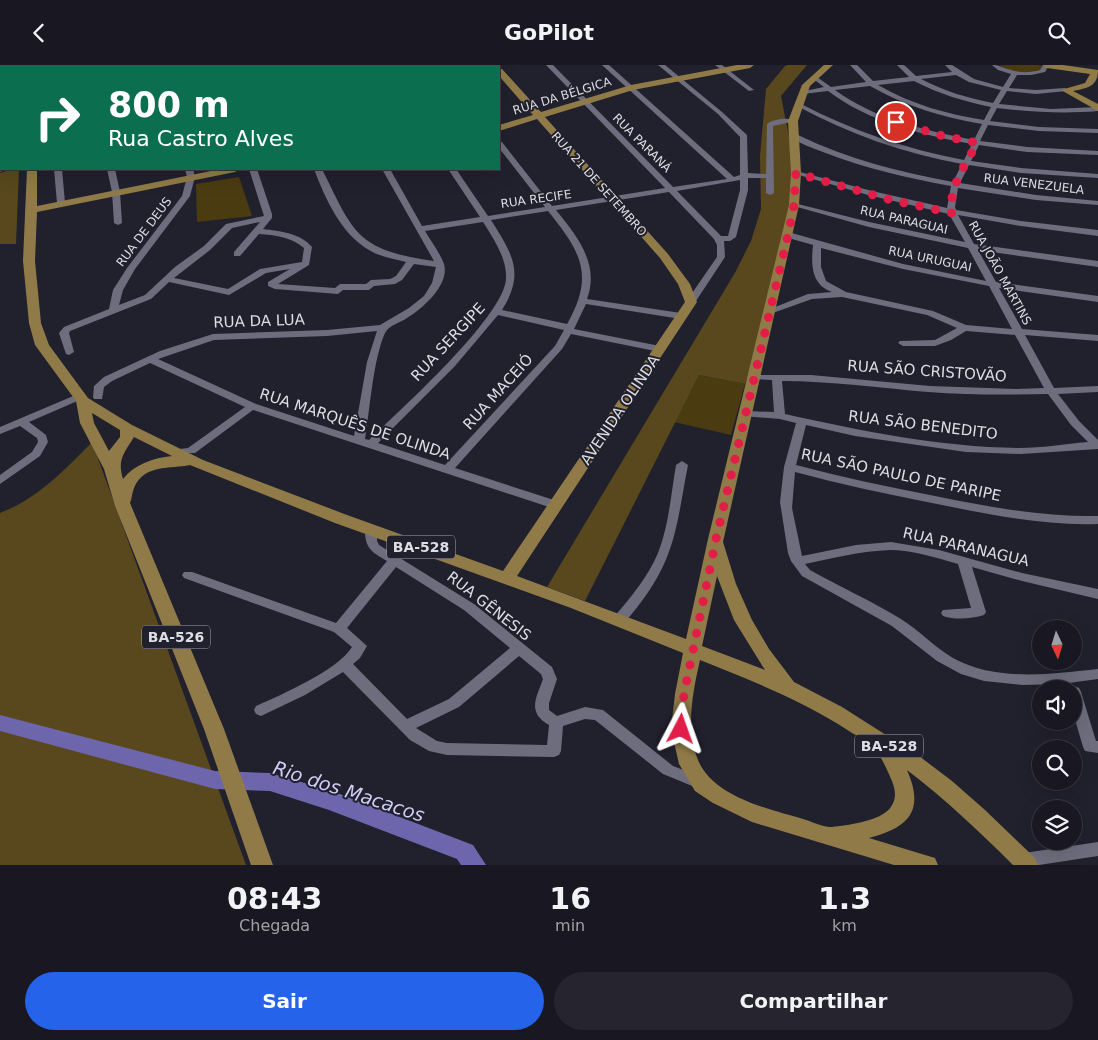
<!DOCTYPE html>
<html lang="pt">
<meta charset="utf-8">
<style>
:root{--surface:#191822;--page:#26252f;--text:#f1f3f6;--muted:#9fa0a5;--line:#373740;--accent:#2563eb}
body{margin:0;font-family:"DejaVu Sans",sans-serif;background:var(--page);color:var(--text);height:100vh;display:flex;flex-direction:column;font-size:19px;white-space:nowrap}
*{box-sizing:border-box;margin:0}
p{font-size:16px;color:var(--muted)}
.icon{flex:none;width:28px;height:28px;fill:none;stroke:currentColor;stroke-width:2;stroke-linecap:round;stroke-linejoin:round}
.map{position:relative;height:800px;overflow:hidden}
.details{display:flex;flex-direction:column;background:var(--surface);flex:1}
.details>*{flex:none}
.hud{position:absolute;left:0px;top:0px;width:500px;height:105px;box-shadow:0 5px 20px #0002,0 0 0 1px var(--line);background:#0b6e4f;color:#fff;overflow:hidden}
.needle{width:32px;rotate:176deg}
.controls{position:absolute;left:1032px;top:555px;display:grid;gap:10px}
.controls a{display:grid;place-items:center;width:50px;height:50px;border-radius:50%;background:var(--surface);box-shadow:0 5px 20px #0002,0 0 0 1px var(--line);font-size:25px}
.pin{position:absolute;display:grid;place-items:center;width:42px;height:42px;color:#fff;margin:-21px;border:2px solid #fff;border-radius:50%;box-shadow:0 1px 5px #0007}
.me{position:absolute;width:55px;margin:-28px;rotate:4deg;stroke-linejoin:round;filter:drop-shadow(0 0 4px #0008)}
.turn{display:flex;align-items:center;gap:18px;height:105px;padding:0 25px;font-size:22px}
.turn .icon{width:65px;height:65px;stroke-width:2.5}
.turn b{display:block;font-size:35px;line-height:42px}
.eta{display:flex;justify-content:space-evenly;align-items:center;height:85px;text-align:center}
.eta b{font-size:30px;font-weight:700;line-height:35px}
.primary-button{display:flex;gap:10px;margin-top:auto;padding:10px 25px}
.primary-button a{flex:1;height:58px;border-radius:30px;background:var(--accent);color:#fff;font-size:20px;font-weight:700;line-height:58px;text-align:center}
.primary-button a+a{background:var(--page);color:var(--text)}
header{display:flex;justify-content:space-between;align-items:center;height:65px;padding:0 25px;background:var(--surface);font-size:22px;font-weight:700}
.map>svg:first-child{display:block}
.green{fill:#4b3b11}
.forest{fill:#59481d}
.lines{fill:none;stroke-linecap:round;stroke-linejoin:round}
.river{fill:#6e66ad;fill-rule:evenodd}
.minor{fill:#6e6d7d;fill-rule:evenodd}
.major{fill:#907b48;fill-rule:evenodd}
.route{stroke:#e11d48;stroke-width:9;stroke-dasharray:0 16.2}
.labels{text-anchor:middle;stroke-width:4;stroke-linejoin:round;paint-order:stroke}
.far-street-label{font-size:12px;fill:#dddde5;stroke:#21202d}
.shield{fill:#21202d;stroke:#a5a4ae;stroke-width:1}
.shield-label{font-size:14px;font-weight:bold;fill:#dddde5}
.street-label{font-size:15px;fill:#dddde5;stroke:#21202d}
.near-water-label{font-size:19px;font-style:italic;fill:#cfcdf5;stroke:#21202d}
</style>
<header><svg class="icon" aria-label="back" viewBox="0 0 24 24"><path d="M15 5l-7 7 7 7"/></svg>GoPilot<svg class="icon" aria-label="search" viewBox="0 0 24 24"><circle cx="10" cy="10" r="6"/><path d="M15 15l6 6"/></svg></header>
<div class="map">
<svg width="1098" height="800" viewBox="0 0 1098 800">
<rect width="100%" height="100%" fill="#21202d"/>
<!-- green -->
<g class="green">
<polygon points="999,0 1038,0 1043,1 1039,7 1017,8"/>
<polygon points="239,112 252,151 197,157 196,119"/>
<polygon points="699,310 745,319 731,370 674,357"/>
</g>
<!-- forest -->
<g class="forest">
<polygon points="788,0 807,0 781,31 796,108 769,247 745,319 699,310 585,536 547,522 736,206 751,176 761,144 760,91 766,24 785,1"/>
<polygon points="13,104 19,104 16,179 0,179 0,108"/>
<path d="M 92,377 L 246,800 L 0,800 L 0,448 C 37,434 65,405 92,377 Z"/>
</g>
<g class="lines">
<!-- river -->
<polygon class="river" points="0,650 215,706 270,708 332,726 473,780 486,800 461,800 457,794 329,745 270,726 215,724 0,666"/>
<!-- minor -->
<g class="minor">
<polygon points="266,0 274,0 275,1 267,1"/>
<path d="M 546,0 L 553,0 L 673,122 L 727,114 L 602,0 L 609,0 L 734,112 L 740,110 L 740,72 L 718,49 L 658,0 L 665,0 L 722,47 L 747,70 L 748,108 L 766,109 L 767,59 C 774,54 789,52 796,56 L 773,61 L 774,128 L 770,130 L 766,128 L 766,113 L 748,113 L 748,125 L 736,172 L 730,176 L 724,176 L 725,192 L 694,239 L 691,240 L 686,237 L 717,192 L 717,180 L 714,174 L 669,127 L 556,145 C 577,171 600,199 587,234 L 681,248 L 686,251 L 681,254 L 586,239 L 574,264 L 660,281 L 665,284 L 660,287 L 571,269 L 562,284 L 455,403 L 560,437 L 562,440 L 560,443 L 552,443 L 253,345 L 195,388 L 171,389 L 169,387 L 171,385 L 188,383 L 245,342 L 150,298 L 112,316 L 104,322 L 102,334 L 94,334 L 93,332 L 94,321 L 104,312 L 160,286 L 213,269 L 327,265 L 380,260 L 409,243 L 424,231 L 432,218 L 436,202 L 414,199 L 402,215 L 395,219 L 374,221 L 369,225 L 343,225 L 338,229 L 275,224 L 268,221 L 268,217 L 290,204 L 266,208 L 229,230 L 169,217 L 151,234 L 70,266 L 69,268 L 74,287 L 69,290 L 66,289 L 59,268 L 64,262 L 109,244 L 113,225 L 127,203 L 182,131 L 187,112 L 185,104 L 193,104 L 195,112 L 190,131 L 135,204 L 123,225 L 119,240 L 145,230 L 175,202 L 204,181 L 226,159 L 264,151 L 249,104 L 257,104 L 272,149 L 272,153 L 263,164 C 280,166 300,168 312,182 L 309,200 L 278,219 L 335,223 L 340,219 L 366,219 L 371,215 L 390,214 L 396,211 L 406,197 C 394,194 380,192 369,185 C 341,169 325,133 314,104 L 322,104 C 354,169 357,185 434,196 L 382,104 L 390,104 L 422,161 L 480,152 L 448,104 L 456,104 L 488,151 L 545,142 L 499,83 L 499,77 L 502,77 L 552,141 L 665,123 ZM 740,115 L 740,125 L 728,171 L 721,171 L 677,126 ZM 548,146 C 581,187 595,210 567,259 L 502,245 C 525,208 513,190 491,155 ZM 260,157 L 234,187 L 234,191 L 240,191 L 259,169 C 275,170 291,172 304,183 L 302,197 L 260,204 L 228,224 L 174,213 L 210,185 L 232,163 ZM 483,157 C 493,173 507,193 506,213 C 506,250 398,347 369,375 L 365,374 C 370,344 373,295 385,268 C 389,260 400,258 407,253 C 422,244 450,220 444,199 C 440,188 431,176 425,166 ZM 498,250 L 564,265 L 555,281 L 445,400 L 378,378 L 455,301 ZM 377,266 L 367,297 L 354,371 L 256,339 L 158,294 L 214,275 L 327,271 Z"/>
<polygon points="715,0 722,0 754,25 749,26"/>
<path d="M 850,0 L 857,0 L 873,16 L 909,12 L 897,0 L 904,0 L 916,11 L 952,7 L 945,0 L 952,0 L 974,14 L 1003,22 L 1011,9 L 998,5 L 992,0 C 999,0 1001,2 1008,4 C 1018,8 1030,8 1040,5 L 1043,0 L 1049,0 L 1045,7 L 1031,10 L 1017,10 L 1009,23 L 1036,25 L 1065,23 L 1068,25 L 1067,26 L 1036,29 L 1007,26 L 999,39 L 1051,44 L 1098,42 L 1098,46 C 1064,49 1031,47 997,43 L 990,56 L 1039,62 L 1098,64 L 1098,68 L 1039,66 L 988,60 L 980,76 L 1027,82 L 1098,86 L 1098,90 L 1027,87 L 979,80 L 971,96 L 1021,103 L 1098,109 L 1098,113 L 1021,108 L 969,100 L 960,118 L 1036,130 L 1098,136 L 1098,140 L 1036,135 L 958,123 L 955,142 L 956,145 L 1021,156 L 1098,165 L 1098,171 L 1021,161 L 958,150 L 974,179 L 1098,196 L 1098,202 L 978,185 L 996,217 L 1098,231 L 1098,237 L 999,223 L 1022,264 L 1098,270 L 1098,276 L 1025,270 L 1054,323 L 1098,321 L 1098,327 L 1058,329 L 1079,356 L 1098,375 L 1098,384 L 1021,389 L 966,387 L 855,371 L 806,360 L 796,400 C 842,412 888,422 935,431 C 989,442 1043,452 1098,451 L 1098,459 C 1042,461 987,449 932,438 C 886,429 840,419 795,407 L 792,443 L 802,491 L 856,480 L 891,477 L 939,485 L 1022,508 L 1098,524 L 1098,534 L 1022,516 L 972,502 L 986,547 L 984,550 C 972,554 955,555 943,551 L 941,548 L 943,545 L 971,543 L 958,499 C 938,493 911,485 890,485 C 861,486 833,493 805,499 L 810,505 C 840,522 872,536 901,554 C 919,565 934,582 953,593 C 996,617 1051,609 1098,604 L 1098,614 L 1061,619 L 1022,620 L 984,616 L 961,609 L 937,596 L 892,561 L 802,511 L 791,496 L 788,488 L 780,437 L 784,402 L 796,358 L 780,354 L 742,351 L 741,349 L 742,347 L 746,346 L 774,347 L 772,315 L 751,314 L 750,312 L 751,310 L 811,310 L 930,321 L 1016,324 L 1044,323 L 1015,270 L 966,266 L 951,275 L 935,281 L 903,281 L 898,278 L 900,276 L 935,275 L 957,263 L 927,250 L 842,232 L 812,234 L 770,249 L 765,246 L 808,229 L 832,227 C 811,220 811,199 813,180 L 785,172 L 784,170 L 788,167 L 903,199 L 986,216 L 968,183 L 869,162 L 790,140 L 794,138 L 869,157 L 965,177 L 949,149 L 868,130 L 792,108 L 796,106 L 872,126 L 947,143 L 951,121 C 907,113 864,103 823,87 C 813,83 800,79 791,72 L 798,70 C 847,94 899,107 953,117 L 962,99 C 903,88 849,69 797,41 L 797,39 L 801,39 C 853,66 906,84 964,95 L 972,79 C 922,70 869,57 828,26 L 803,29 L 800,27 L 824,22 L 812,13 L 811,12 L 814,10 L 831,22 L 866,17 ZM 956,10 L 969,17 L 1001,25 L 993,38 C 967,33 944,26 921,14 ZM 914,16 C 939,29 963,36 991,42 L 984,55 C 946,49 911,39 878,20 ZM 870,21 C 905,41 942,52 982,59 L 974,75 C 927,66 874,54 835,25 ZM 821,183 L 903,204 L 989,221 L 1012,264 L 966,260 L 933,246 L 846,227 L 826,216 L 821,202 ZM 782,316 C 831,316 880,323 928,327 C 968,330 1008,330 1048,329 L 1071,360 L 1088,377 C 1065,379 1042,383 1019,383 C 940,382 862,366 785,349 Z"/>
<rect x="0" y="18" width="1" height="4"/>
<rect x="0" y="83" width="1" height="4"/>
<polygon points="0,102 1,104 6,104 0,107"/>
<polygon points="54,104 62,104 65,138 61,140 57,138"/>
<polygon points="107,104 115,104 120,127 122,158 118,160 114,158 112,127"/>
<polygon points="78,329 82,330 83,332 82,334 29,357 46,370 48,377 40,391 0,419 0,410 32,387 38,377 37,373 20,361 0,369 0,362"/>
<path d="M 682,396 L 688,400 C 676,462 676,494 635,545 C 629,552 624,561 614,558 L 612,555 L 614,552 C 631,532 648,512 658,488 C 669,460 671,429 676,400 Z"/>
<path d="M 371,461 L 377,465 L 377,476 L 379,480 L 474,539 L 552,602 L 557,614 L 549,638 L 549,645 L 557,651 L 585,642 L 603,645 L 673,701 L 707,714 L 710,719 L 707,724 L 702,725 L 663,709 L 595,655 L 585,654 L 563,661 L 561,686 L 559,690 L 554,692 L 447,690 L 429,686 L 410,675 L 343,607 L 305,630 L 261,651 L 256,649 L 254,645 L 256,641 C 281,630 338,605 352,582 L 334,567 L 184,513 L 182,510 L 184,507 L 192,507 L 336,558 L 387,496 C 372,487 365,484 365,465 ZM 396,502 L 464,545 L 510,583 L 449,634 L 407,654 L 353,599 L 360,593 L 367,581 L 347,563 ZM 519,591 L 541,609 L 543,614 C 537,632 526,647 549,660 L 547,680 L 447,678 L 437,676 L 416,663 L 459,642 Z"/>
<polygon points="1074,621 1079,623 1081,627 1096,676 1098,676 1098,688 1085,686 1083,682 1074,651 1074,624 1069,624"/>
<polygon points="1098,777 1098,791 1039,800 1018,800 1016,795 1018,790 1024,788"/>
</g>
<!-- major -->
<g class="major">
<rect x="28" y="0" width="8" height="1"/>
<polygon points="208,0 224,0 225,1 209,1"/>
<path d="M 737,0 L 754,0 L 750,3 L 633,25 L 545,52 L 668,189 L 690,219 L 697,237 L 517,511 L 686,574 L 708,474 L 789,140 L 791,108 L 788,56 L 802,20 L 824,0 L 833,0 L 810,21 L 798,56 L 801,108 L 799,140 L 723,477 L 736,519 L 752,555 L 769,584 L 794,617 L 842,642 L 919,691 L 952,716 L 985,745 L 1035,793 L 1038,800 L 1013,800 C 979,766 945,734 907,705 C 925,746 909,762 869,773 L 935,793 L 938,800 L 894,800 L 752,757 L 713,738 L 695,726 L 679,699 L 671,664 L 675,629 L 683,588 L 571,543 L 335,458 L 190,400 C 170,404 144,399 134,423 C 132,428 132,433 130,438 L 224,664 L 273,800 L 251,800 L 204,664 L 115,441 L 104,404 L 80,358 L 76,336 L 35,280 L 29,258 L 23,196 L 27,104 L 37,104 L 37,141 L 221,104 L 240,104 L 235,107 L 37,147 L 35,196 L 41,258 L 49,280 L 88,333 L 132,360 L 203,395 L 347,450 L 503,506 L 685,237 L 678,219 L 660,193 L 537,54 L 499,66 L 499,60 L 533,50 L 499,11 L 499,4 L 502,4 L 541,47 L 631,20 ZM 92,348 L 120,365 L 120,372 L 109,386 L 94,358 ZM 134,372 L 172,391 C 153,393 135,399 123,414 C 117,395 124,388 134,372 ZM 717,511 L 734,555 L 765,605 L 702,581 ZM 700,595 C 752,616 802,635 849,666 C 857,671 868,676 874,683 C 882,692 887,705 892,716 C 897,728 896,739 886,747 C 873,757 848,760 832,762 C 824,763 811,756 803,754 C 769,744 713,732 698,695 C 685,664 693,626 700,595 Z"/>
<path d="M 1043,0 L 1063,0 L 1098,5 C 1098,22 1087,23 1073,26 L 1098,39 L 1098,46 L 1061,25 L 1085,18 L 1090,9 L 1047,3 Z"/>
<rect x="0" y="12" width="1" height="6"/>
</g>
</g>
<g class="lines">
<!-- route -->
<path class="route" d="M 681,664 L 684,629 L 716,474 L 788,170 L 794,140 L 796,108 L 891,135 L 952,148 C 948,123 966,99 977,78 L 939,70 L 896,57"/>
</g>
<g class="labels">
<!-- far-street labels -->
<g class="far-street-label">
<text transform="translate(562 31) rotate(-17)" y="4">RUA DA BÉLGICA</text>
<text transform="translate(642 78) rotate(45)" y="4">RUA PARANÁ</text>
<text transform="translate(599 119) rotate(48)" y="4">RUA 21 DE SETEMBRO</text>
<text transform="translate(1034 119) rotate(7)" y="4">RUA VENEZUELA</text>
<text transform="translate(536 134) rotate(-8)" y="4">RUA RECIFE</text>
<text transform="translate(904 155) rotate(13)" y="4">RUA PARAGUAI</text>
<text transform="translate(144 167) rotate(-53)" y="4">RUA DE DEUS</text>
<text transform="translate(930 194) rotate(12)" y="4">RUA URUGUAI</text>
<text transform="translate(1000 208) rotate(61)" y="4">RUA JOÃO MARTINS</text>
</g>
<!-- shield labels -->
<g class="shield">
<rect x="387" y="470.5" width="68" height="23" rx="4"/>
<rect x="142" y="560.5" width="68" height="23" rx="4"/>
<rect x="855" y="669.5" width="68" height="23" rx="4"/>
</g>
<g class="shield-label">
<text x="421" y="487">BA-528</text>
<text x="176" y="577">BA-526</text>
<text x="889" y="686">BA-528</text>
</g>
<!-- street labels -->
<g class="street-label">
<text transform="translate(259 256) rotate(-2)" y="5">RUA DA LUA</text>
<text transform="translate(448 277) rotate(-47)" y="5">RUA SERGIPE</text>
<text transform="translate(927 306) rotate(4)" y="5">RUA SÃO CRISTOVÃO</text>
<text transform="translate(498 327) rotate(-48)" y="5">RUA MACEIÓ</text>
<text transform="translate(620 345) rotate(-56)" y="5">AVENIDA OLINDA</text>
<text transform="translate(355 359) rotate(18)" y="5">RUA MARQUÊS DE OLINDA</text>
<text transform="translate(923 360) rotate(7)" y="5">RUA SÃO BENEDITO</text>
<text transform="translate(901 410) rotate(12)" y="5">RUA SÃO PAULO DE PARIPE</text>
<text transform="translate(966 482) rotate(13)" y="5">RUA PARANAGUA</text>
<text transform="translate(489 541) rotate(38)" y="5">RUA GÊNESIS</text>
</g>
<!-- near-water labels -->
<g class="near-water-label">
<text transform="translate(349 726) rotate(18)" y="7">Rio dos Macacos</text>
</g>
</g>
</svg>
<div class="controls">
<a><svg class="needle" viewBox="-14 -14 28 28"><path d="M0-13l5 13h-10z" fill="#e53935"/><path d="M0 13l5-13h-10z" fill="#9fa0a5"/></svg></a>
<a><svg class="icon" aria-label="sound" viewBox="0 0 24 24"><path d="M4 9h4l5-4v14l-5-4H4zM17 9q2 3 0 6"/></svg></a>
<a><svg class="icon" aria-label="search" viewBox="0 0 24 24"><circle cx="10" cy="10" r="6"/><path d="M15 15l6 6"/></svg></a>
<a><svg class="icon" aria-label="layers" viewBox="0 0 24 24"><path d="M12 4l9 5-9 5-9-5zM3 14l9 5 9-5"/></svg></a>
</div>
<div class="pin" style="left:896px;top:57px;background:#d93025"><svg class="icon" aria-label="arrive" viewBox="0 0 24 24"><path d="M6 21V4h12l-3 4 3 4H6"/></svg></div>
<svg class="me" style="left:681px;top:664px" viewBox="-20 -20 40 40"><path d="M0-17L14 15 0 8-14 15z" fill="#e11d48" stroke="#fff" stroke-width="4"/></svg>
<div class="hud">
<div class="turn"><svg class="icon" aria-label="right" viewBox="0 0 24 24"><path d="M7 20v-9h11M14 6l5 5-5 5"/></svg><div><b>800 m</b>Rua Castro Alves</div></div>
</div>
</div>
<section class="details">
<div class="eta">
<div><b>08:43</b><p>Chegada</p></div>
<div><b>16</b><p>min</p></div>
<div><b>1.3</b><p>km</p></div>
</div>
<div class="primary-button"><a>Sair</a><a>Compartilhar</a></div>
</section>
